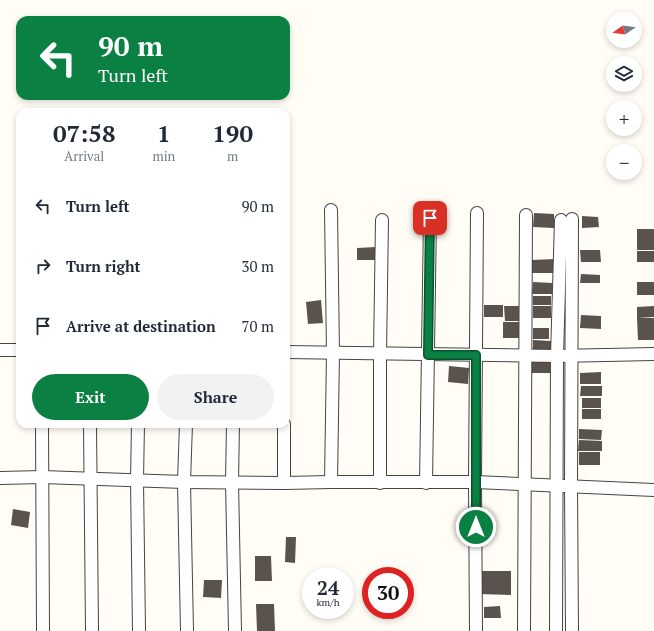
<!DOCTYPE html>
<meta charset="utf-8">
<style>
:root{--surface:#fff;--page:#f2f2f3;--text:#1f2937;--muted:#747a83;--accent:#0b8043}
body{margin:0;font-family:"PT Serif",serif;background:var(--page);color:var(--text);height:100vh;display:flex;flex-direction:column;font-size:15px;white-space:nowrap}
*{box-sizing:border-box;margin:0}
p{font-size:13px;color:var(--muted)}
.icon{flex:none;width:22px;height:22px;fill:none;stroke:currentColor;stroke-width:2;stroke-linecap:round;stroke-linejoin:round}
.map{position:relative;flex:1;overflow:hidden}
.panel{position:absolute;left:16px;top:108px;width:274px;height:320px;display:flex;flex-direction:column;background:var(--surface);border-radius:12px;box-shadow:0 2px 6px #0003}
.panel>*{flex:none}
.guide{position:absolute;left:16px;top:16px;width:274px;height:84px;border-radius:12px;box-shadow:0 2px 6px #0003;background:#0b8043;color:#fff;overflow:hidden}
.needle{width:26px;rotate:257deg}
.fabs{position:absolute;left:606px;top:12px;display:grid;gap:8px}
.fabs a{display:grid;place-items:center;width:36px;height:36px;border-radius:50%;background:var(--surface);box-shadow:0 2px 6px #0003;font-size:20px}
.speed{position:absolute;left:302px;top:567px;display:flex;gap:8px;font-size:20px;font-weight:700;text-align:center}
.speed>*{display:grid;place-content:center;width:52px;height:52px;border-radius:50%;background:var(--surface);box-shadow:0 2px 6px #0003;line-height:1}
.speed small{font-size:10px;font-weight:400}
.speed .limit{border:6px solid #d22;background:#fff;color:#111}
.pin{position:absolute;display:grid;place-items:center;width:34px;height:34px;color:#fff;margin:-17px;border-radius:8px;box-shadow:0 2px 6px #0006}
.me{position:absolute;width:44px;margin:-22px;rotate:0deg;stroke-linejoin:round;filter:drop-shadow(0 0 3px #0008)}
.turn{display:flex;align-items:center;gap:14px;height:84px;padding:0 16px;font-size:18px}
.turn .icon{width:52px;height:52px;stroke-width:2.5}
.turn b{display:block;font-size:28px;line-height:34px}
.eta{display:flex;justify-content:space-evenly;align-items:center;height:68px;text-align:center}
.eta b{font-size:24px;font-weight:800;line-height:28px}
.cta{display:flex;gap:8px;margin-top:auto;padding:8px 16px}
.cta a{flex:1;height:46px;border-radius:24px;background:var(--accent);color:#fff;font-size:16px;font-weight:800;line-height:46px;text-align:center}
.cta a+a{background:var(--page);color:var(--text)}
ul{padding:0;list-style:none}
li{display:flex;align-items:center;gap:12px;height:60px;padding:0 16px}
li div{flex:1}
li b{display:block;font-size:15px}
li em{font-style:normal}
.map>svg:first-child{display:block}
.building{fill:#5a524d}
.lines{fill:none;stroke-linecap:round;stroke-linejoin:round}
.street-casing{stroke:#444;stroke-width:14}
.street{stroke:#fff;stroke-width:12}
.route-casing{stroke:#07532c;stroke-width:10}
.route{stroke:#0b8043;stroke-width:7}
</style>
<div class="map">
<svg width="654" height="631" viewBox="0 0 654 631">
<rect width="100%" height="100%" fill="#fffdf5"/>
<!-- building -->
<g class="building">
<polygon points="534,213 554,214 554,228 533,227"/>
<polygon points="582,216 598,217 599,227 582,228"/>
<rect x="637" y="229" width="17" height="21"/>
<polygon points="376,247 377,260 357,260 357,248"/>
<polygon points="580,250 600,250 601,262 581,262"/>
<rect x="637" y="251" width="17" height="11"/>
<polygon points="555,259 555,273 532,273 532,260"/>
<polygon points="581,274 600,275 600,283 580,283"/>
<polygon points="533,282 552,283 552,294 532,294"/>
<rect x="637" y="282" width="17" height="13"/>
<rect x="533" y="296" width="18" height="9"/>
<polygon points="321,300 323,323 308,324 306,302"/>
<rect x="484" y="305" width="19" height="12"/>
<polygon points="504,306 521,306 521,321 505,321"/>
<rect x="533" y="306" width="18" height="12"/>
<polygon points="654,306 654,317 637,318 637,307"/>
<polygon points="581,315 601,316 601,329 580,328"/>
<polygon points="637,318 654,318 654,340 638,340"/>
<rect x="503" y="322" width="18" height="16"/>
<rect x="533" y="328" width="16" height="11"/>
<polygon points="533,340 551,341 551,353 533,352"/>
<polygon points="531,359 552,359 552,373 532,373"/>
<polygon points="449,366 469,368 468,384 448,382"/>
<polygon points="601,372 601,384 580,384 580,373"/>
<polygon points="581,386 602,386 602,396 580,396"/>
<rect x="582" y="398" width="19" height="10"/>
<rect x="582" y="409" width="19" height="10"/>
<polygon points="579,429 602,430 601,440 579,439"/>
<polygon points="579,440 602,441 602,451 578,451"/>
<rect x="579" y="452" width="21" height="13"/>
<polygon points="13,509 30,512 28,528 11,525"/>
<polygon points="286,537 296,537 295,563 285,562"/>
<polygon points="255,556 271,556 272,581 255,581"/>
<polygon points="479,571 511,571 511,595 479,594"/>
<polygon points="204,580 222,580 221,598 203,597"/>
<polygon points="256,604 274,604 275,631 257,631"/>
<polygon points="500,606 501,618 484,618 484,607"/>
</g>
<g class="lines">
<!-- street casing -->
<g class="street-casing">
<g id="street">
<polyline points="0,350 20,350"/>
<polyline points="286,352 557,356 654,354"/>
<polyline points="42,424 43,631"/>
<polyline points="90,424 92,631"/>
<polyline points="138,424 137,480 139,631"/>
<polyline points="186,424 184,482 187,631"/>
<polyline points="233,424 232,482 235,631"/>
<polyline points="0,478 42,477 184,482 284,483 331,482 475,482 654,490"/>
<polyline points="331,482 333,353 331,210"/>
<polyline points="284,483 284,424"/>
<polyline points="380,483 380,354 382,220"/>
<polyline points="426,483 430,218"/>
<polyline points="476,631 475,482 477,213"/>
<polyline points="524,631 526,215"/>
<polyline points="556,631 557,356 561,220"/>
<polyline points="572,631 571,485 572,219"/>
</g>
</g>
<!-- street -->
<use href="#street" class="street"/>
</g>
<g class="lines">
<!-- route casing -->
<g class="route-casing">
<polyline id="route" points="430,218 428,355 476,355 476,527"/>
</g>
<!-- route -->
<use href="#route" class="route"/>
</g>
</svg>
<div class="fabs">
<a><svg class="needle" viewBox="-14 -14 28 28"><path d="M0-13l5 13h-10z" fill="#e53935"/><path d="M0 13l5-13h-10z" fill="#747a83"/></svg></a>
<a><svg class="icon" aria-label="layers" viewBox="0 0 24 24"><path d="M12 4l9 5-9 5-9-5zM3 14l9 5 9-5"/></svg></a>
<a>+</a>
<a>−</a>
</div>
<div class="speed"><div>24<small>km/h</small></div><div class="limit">30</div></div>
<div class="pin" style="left:430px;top:218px;background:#d93025"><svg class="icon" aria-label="arrive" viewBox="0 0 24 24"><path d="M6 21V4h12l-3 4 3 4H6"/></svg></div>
<svg class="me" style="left:476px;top:527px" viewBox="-20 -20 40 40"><circle r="17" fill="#0b8043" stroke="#fff" stroke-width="3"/><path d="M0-11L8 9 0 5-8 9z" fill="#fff"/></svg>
<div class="guide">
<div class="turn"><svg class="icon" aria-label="left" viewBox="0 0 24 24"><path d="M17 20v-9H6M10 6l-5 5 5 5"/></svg><div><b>90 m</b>Turn left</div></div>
</div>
<section class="panel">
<div class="eta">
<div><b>07:58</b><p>Arrival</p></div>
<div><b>1</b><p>min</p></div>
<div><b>190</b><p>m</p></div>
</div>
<ul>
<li><svg class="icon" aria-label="left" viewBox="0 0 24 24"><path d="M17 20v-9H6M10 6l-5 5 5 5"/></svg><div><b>Turn left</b></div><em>90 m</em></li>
<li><svg class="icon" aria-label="right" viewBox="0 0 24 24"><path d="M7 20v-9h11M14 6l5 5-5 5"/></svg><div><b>Turn right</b></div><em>30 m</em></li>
<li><svg class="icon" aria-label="arrive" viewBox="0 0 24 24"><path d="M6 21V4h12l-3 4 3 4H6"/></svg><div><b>Arrive at destination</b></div><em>70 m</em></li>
</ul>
<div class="cta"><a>Exit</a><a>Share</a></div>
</section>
</div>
